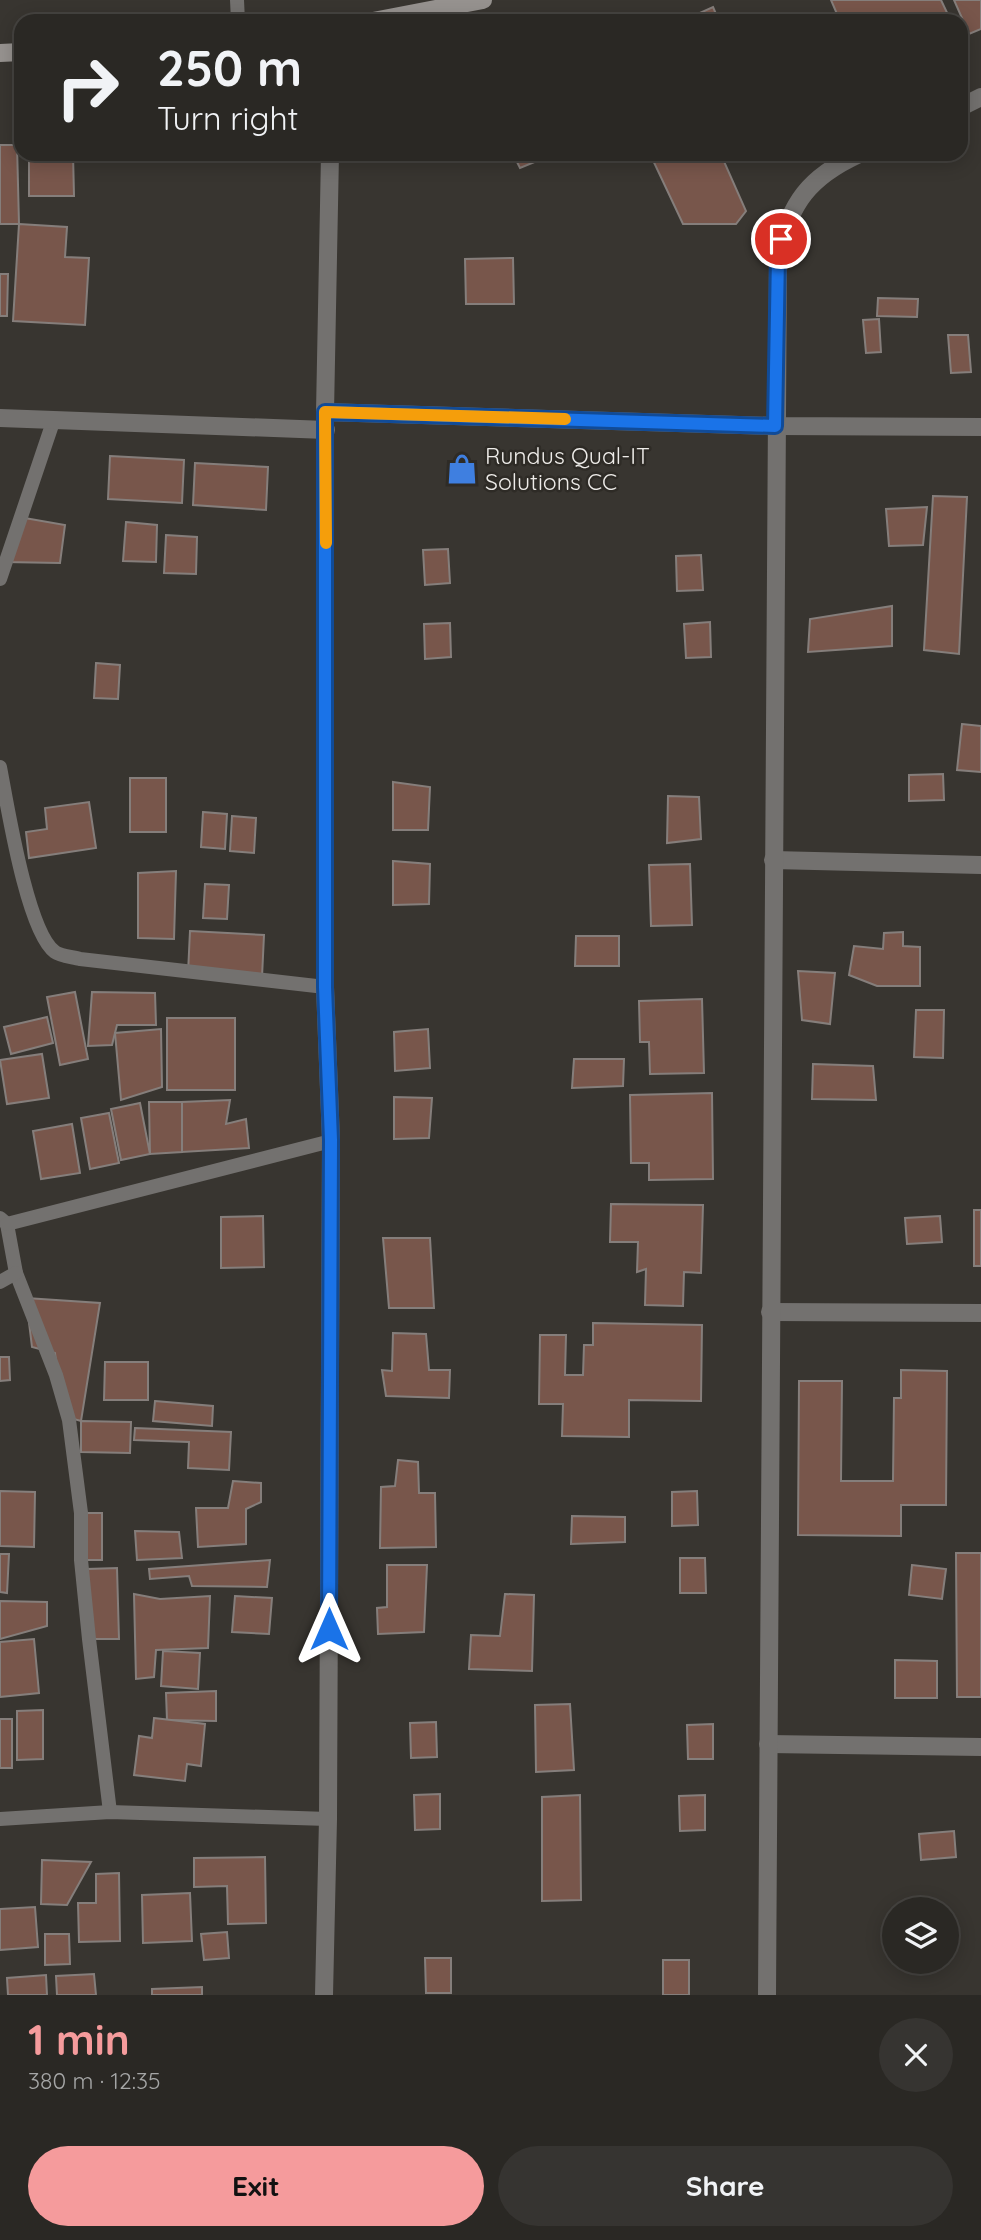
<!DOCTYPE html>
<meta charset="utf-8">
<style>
:root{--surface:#2a2824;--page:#363431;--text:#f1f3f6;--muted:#a5a6a6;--line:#464441;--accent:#f59b9c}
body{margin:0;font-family:Quicksand,sans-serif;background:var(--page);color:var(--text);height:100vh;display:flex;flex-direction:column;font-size:26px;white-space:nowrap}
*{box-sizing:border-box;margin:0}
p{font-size:23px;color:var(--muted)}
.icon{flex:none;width:38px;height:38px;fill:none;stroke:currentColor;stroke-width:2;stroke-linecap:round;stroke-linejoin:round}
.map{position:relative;height:1995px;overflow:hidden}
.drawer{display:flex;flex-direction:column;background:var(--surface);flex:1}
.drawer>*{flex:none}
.guide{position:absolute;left:14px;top:14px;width:954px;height:147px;border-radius:21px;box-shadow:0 4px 18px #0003,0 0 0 2px var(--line);background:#2a2824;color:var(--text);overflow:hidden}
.fabs{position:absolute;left:882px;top:1897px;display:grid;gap:14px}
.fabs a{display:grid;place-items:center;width:77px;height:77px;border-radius:50%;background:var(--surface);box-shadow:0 4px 18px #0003,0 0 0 2px var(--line);font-size:35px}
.pin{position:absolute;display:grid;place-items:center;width:60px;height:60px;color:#fff;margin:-30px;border:4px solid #fff;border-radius:50%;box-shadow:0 2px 7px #0007}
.me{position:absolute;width:77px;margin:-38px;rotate:0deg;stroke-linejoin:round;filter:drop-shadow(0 0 5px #0008)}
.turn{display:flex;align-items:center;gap:24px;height:147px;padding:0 28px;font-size:32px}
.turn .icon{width:91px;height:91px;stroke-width:2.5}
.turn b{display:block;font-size:49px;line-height:60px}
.round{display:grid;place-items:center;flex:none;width:74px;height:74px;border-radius:37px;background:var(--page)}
.head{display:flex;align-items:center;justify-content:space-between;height:119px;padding:0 28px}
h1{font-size:42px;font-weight:700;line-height:52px;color:var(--accent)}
.cta{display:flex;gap:14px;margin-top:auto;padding:14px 28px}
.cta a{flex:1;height:80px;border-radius:42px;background:var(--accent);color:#111;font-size:28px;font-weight:700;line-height:80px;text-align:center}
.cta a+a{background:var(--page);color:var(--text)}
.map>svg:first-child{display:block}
.building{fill:#78564b;stroke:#857e7b;stroke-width:2}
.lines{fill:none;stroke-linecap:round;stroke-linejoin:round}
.service{stroke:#73716f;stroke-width:14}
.minor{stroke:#73716f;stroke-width:18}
.secondary{stroke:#96928f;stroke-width:18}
.route-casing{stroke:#114b97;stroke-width:18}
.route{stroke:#1a73e8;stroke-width:12}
.slow{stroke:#f59e0b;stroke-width:12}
.labels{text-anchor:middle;stroke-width:5;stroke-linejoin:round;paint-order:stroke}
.poi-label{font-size:23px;fill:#eeece9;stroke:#2e2b26;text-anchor:start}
</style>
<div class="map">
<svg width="981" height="1995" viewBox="0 0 981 1995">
<rect width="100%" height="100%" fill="#383530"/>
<!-- building -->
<g class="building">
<polygon points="831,0 941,0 951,21 840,21"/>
<polygon points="954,0 981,0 981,29 969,34"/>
<polygon points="713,7 719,21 682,21"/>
<polygon points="0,145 17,145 19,224 0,224"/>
<polygon points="29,154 73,154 74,196 29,196"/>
<polygon points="513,154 554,154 520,168"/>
<polygon points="650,154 728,154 722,157 746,211 736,224 683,224"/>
<polygon points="19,224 67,227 65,257 89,258 85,325 13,321"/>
<polygon points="513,258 514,304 466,304 465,259"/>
<polygon points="0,274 8,274 7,316 0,316"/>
<polygon points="878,298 918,299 917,317 877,316"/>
<polygon points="879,319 881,352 866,353 863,320"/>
<polygon points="948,335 968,335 971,372 951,373"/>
<polygon points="110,456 184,460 182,503 108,499"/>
<polygon points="195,463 268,467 266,510 193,505"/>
<polygon points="933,496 967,497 959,654 924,650"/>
<polygon points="927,507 923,545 889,546 886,509"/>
<polygon points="19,517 65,525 60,563 5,562"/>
<polygon points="126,522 157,525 156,562 123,561"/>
<polygon points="166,535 197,537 196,574 164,573"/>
<polygon points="448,549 450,583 425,585 423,550"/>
<polygon points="701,555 703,590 677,591 676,556"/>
<polygon points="892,606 892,646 808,652 810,619"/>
<polygon points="710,622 711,657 686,658 684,624"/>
<polygon points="450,623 451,657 425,659 424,624"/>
<polygon points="96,663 120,665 118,699 94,698"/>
<polygon points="962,724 981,726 981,772 957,770"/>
<polygon points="943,774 944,800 909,801 909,775"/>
<rect x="130" y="778" width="36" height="54"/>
<polygon points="393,782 430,787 428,830 393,830"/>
<polygon points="668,796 699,797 701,839 667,843"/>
<polygon points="89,802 96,848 29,858 26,832 47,829 45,808"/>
<polygon points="203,812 227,814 225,849 201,847"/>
<polygon points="232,816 256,818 254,853 230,851"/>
<polygon points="393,861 430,864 429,904 393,905"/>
<polygon points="690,864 692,925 651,926 649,865"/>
<polygon points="176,871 174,939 138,938 138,873"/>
<polygon points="205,884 229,885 227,919 203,918"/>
<polygon points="190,931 264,935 262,977 188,973"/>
<polygon points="903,932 903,946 920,947 920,986 877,986 849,975 854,946 883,949 884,933"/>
<polygon points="576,936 619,936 619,966 575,966"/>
<polygon points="798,971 835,973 830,1024 802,1020"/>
<polygon points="75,992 88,1059 60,1065 47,997"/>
<polygon points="92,992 155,993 156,1025 117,1025 112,1045 88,1046"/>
<polygon points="702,999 704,1073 650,1074 649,1042 640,1042 639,1001"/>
<polygon points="916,1010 944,1010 943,1058 914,1057"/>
<polygon points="47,1017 53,1043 11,1054 4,1027"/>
<rect x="167" y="1018" width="68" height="72"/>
<polygon points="161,1029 162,1087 121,1100 115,1033"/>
<polygon points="428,1029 430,1068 395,1071 394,1032"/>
<polygon points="42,1054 49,1098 7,1104 0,1060"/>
<polygon points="574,1059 624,1059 623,1086 572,1088"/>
<polygon points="813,1064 873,1066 876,1100 812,1099"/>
<polygon points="712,1093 713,1179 649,1180 649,1163 631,1163 630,1095"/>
<polygon points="394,1097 432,1098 429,1138 394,1139"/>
<polygon points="230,1100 226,1124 246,1119 249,1148 182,1152 182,1102"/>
<polygon points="149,1102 182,1102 182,1152 150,1154"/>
<polygon points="140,1103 150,1154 121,1160 111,1109"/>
<polygon points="109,1113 119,1163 90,1169 81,1118"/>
<polygon points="72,1124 80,1173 41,1179 33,1131"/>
<polygon points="611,1204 703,1205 701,1273 684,1272 683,1306 645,1305 646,1269 637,1272 638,1242 610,1242"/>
<rect x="974" y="1210" width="7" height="56"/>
<polygon points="263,1216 264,1267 221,1268 221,1217"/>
<polygon points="940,1216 942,1242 907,1244 905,1218"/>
<polygon points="383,1238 430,1238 434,1308 389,1308"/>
<polygon points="26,1298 100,1303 81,1421 63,1416 55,1353 32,1347"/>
<polygon points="593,1323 702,1325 701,1401 629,1400 629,1437 562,1436 563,1404 539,1404 540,1335 566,1335 565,1375 583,1375 584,1345 593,1345"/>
<polygon points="393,1333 426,1334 429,1370 450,1370 449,1398 386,1396 382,1370 392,1371"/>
<polygon points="0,1357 9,1357 10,1380 0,1381"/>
<polygon points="105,1362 148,1362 148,1400 104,1400"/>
<polygon points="901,1370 947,1371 946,1505 901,1505 901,1536 798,1535 799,1381 842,1381 841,1481 893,1481 894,1398 901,1398"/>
<polygon points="155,1401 213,1406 212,1426 153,1421"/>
<polygon points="81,1421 131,1422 130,1453 81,1452"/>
<polygon points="135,1428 231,1432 229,1470 188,1468 189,1442 134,1440"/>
<polygon points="398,1460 418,1462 419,1493 435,1493 436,1547 380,1548 381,1487 395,1486"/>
<polygon points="233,1481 261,1483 261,1502 246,1509 246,1544 198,1547 196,1508 228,1508"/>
<polygon points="0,1491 35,1492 34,1547 0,1546"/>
<polygon points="697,1491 698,1525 672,1526 672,1492"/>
<rect x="81" y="1513" width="21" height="47"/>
<polygon points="572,1516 625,1517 625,1542 571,1544"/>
<polygon points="135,1531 179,1532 182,1558 137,1560"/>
<polygon points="956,1553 981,1553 981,1697 957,1697"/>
<polygon points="0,1554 9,1554 7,1593 0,1592"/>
<polygon points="680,1558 705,1558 706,1593 680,1593"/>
<polygon points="270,1560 267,1587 192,1586 189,1576 150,1579 149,1569"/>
<polygon points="387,1565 427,1565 424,1632 378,1634 377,1608 387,1607"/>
<polygon points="912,1565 946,1569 942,1599 909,1595"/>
<polygon points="117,1568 119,1639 89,1639 87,1569"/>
<polygon points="134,1594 160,1599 210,1596 208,1648 156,1650 154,1677 136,1679"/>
<polygon points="505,1594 534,1595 532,1671 469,1669 471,1635 500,1636"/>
<polygon points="235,1596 272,1598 269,1634 232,1632"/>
<polygon points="0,1601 47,1602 47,1626 0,1639"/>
<polygon points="34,1639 39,1693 0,1697 0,1642"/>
<polygon points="163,1651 200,1653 198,1689 161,1686"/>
<polygon points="895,1660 937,1661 937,1698 895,1698"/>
<polygon points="216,1691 216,1721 167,1720 166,1693"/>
<polygon points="570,1704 574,1770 536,1772 535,1705"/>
<polygon points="43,1710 43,1759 17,1760 17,1711"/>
<polygon points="154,1718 205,1724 201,1766 187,1764 185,1781 134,1775 139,1736 152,1738"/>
<rect x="0" y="1719" width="12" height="49"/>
<polygon points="436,1722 437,1757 411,1758 410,1723"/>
<polygon points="713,1724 713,1759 688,1759 687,1725"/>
<polygon points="440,1794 440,1829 415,1830 414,1795"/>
<polygon points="580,1795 581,1900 542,1901 542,1797"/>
<polygon points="705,1795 705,1830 680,1831 679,1796"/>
<polygon points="954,1831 956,1857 921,1860 919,1834"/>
<polygon points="265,1857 266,1923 228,1924 227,1886 194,1887 194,1858"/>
<polygon points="42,1860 91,1862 67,1905 41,1904"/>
<polygon points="119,1873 120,1941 79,1942 78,1903 96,1903 96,1874"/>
<polygon points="190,1893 192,1941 143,1943 142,1895"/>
<polygon points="35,1907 38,1947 0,1950 0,1909"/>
<polygon points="227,1932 229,1958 204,1960 201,1934"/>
<polygon points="45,1934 69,1934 70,1964 45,1965"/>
<polygon points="425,1958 451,1958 451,1993 426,1993"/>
<rect x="663" y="1960" width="26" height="35"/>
<polygon points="94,1974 96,1995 57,1995 56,1976"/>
<polygon points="46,1975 47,1995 8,1995 7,1978"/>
<polygon points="202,1987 202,1995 152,1995 152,1989"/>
</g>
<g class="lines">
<!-- service -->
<g class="service">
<polyline points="237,0 238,21"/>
<polyline points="0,579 53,422"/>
<path d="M 0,767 C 7,803 27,932 55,952 C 60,956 73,957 80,959 L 325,987"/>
<polyline points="0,1218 7,1224 16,1273 56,1375 69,1420 81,1513 81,1560 89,1639 110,1812"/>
<polyline points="7,1224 331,1141"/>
<polyline points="0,1282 16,1273"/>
<polyline points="0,1819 110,1812 328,1819"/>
</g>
<!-- minor -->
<g class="minor">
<polyline points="961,107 981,97"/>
<polyline points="325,412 775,426 981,427"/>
<polyline points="0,418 326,430"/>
<polyline points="773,860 981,865"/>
<polyline points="770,1312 981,1313"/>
<polyline points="768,1744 981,1747"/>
<polyline points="324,1995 328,1819 331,1141 325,987 325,412 330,154"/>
<path d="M 767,1995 L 778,255 C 790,203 809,177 859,154"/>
</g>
<!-- secondary -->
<g class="secondary">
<polyline points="373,21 483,0"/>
<polyline points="0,53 21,52"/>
</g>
</g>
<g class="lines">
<!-- route casing -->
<g class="route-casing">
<polyline id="route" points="329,1629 331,1140 325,987 325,412 775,426 778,256 781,239"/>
</g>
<!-- route -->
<use href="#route" class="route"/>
<!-- slow -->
<polyline class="slow" points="326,543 325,412 565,419"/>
</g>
<!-- icons -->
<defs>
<g id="shop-bare" transform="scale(2.415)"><path d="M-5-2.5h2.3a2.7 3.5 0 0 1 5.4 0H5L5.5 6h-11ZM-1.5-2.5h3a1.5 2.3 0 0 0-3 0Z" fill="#3f7fe0" stroke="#2e2b26" stroke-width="2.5" paint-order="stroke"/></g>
</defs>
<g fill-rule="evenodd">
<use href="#shop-bare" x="462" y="469"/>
</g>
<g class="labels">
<!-- poi labels -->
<g class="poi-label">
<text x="485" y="464">Rundus Qual-IT<tspan x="485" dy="26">Solutions CC</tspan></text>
</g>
</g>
</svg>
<div class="fabs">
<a><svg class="icon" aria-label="layers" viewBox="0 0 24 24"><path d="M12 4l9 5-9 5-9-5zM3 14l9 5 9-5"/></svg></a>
</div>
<div class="pin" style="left:781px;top:239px;background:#d93025"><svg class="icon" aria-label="arrive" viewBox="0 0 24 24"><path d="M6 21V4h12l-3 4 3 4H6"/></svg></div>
<svg class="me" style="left:329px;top:1629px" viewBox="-20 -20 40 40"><path d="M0-17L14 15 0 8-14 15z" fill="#1a73e8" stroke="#fff" stroke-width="4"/></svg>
<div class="guide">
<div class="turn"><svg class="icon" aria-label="right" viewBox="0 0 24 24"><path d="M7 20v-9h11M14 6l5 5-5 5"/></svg><div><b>250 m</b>Turn right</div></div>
</div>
</div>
<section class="drawer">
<div class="head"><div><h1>1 min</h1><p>380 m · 12:35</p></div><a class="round"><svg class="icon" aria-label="close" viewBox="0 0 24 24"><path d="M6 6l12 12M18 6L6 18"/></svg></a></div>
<div class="cta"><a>Exit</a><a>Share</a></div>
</section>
